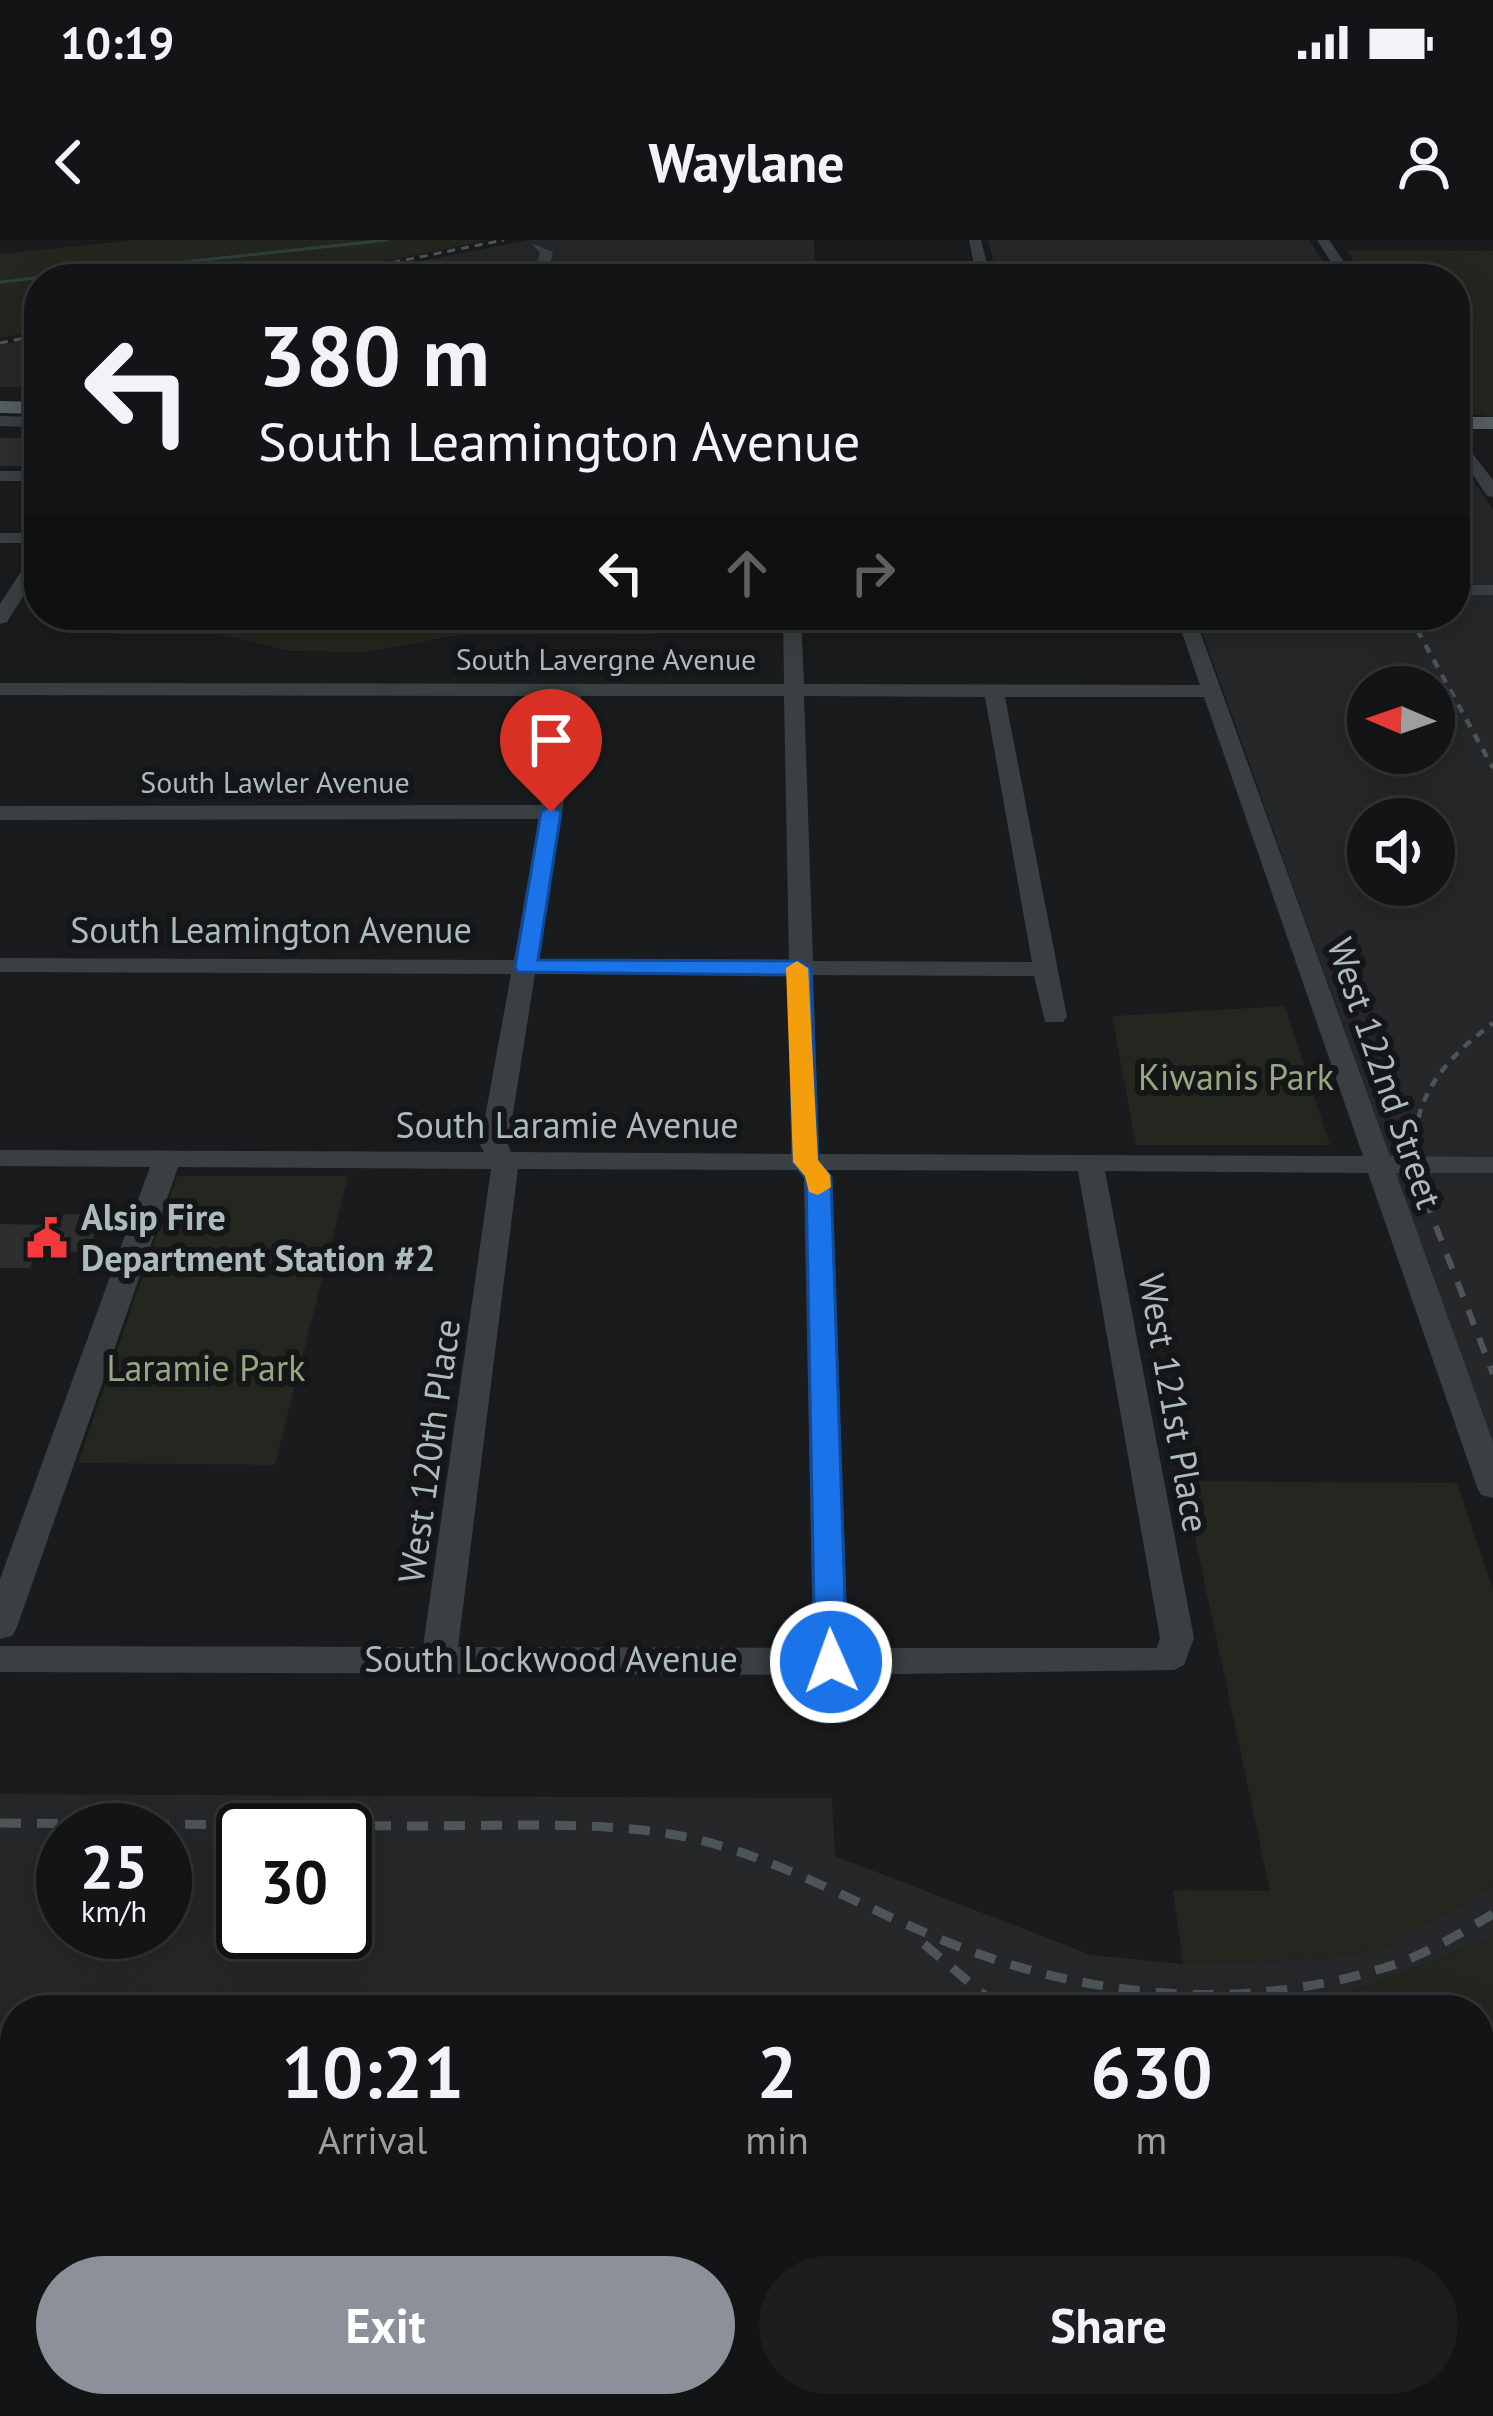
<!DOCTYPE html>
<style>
:root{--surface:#131415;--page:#1c1d1e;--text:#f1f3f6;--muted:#9d9ea0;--line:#323334;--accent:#8c9099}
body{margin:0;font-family:"PT Sans",sans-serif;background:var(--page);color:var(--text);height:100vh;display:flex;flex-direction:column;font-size:45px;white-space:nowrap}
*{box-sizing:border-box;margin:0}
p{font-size:39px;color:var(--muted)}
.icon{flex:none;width:66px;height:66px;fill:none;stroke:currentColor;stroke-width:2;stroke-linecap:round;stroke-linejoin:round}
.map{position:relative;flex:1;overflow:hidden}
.panel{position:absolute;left:0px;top:1755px;width:1494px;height:423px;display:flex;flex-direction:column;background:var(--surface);border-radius:48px 48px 0 0;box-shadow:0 6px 30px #0003,0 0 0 3px var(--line)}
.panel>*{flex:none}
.banner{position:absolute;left:24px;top:24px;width:1446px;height:366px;border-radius:48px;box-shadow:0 6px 30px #0003,0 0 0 3px var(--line);background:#131415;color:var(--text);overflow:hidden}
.needle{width:78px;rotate:272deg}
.fabs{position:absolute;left:1347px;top:426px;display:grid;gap:24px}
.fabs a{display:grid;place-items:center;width:108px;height:108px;border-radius:50%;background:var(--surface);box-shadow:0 6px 30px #0003,0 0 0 3px var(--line);font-size:60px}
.speed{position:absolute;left:36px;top:1563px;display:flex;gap:24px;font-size:60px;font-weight:700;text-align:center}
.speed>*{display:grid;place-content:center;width:156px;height:156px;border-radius:50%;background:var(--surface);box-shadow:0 6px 30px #0003,0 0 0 3px var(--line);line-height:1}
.speed small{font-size:30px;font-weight:400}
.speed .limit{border:6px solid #111;border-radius:18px;background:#fff;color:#111}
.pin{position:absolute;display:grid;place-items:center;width:102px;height:102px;color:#fff;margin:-123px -51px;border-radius:50% 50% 50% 0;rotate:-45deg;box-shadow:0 0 12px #0007}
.pin .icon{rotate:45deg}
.me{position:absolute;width:132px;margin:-66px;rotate:358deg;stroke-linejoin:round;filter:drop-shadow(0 0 9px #0008)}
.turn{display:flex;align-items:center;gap:42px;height:252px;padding:0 36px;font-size:54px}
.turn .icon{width:156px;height:156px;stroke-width:2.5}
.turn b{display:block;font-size:84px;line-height:102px}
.lanes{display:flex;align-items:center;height:114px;padding:0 36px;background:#0003;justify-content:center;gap:60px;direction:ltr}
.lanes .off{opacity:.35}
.eta{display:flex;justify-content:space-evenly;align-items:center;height:204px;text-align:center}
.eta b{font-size:72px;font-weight:700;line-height:84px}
.button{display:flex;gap:24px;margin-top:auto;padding:24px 36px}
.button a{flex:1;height:138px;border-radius:72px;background:var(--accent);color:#fff;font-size:48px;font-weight:700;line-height:138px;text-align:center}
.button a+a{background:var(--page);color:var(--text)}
.status{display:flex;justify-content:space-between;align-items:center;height:84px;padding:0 60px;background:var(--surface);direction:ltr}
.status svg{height:33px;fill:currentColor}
header{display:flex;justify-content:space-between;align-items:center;height:156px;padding:0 36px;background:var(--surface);font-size:54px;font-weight:700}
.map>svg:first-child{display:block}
.built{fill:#252729;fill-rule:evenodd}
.green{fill:#23271f}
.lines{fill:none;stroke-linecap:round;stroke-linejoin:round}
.stream{stroke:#2f403c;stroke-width:3}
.building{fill:#2c2e30}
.minor{fill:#3a4041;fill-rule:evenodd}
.major{fill:#565f60;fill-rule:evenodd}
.rail-far3{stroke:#4d5556;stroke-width:3;stroke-dasharray:8 6;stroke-linecap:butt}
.rail-far2{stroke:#4d5556;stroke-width:4.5;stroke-dasharray:9 8;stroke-linecap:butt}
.rail-far1{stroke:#4d5556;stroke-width:6;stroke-dasharray:16 14;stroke-linecap:butt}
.rail{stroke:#4d5556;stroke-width:9;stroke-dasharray:21 16;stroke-linecap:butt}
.route{fill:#1a73e8;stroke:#114b97;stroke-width:3}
.slow{fill:#f59e0b}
.labels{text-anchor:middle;stroke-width:12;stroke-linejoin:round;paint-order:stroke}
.far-street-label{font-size:30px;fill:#acbbbb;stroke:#141617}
.street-label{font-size:36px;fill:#acbbbb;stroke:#141617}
.park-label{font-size:36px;fill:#98a682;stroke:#141617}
.poi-label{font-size:36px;font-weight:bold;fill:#acbbbb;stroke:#141617;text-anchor:start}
</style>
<div class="status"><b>10:19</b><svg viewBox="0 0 49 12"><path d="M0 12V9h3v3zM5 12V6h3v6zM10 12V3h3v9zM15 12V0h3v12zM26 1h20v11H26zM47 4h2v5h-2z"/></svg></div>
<header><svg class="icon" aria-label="back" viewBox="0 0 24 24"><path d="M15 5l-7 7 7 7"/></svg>Waylane<svg class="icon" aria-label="person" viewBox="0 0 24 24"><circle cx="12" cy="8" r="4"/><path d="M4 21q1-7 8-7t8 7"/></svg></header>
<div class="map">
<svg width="1493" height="2176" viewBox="0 0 1493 2176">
<rect width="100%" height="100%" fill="#191b1c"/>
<!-- built -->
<g class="built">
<polygon points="528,0 814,0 815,39 331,39"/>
<polygon points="988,0 1309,0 1329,30 995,29"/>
<polygon points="39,97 39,147 0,147 0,105"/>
<path d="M 1455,212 L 1493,270 L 1493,1203 L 1196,375 L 1455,375 ZM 1368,447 L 1434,447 L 1434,513 L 1368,513 ZM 1368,579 L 1434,579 L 1434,645 L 1368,645 Z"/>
<path d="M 0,1554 L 832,1558 L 835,1616 L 1091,1715 L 1183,1724 L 1332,1718 L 1384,1708 L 1493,1647 L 1493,1698 L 1348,1753 L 1264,1770 L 15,1770 L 15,2163 L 1479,2163 L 1479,1919 L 1493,1930 L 1493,2176 L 0,2176 ZM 63,1590 L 165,1590 L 165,1692 L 63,1692 ZM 243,1590 L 345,1590 L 345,1692 L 243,1692 Z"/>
</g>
<!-- green -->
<g class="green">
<polygon points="136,0 490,0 297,39 39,39 39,91 0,98 0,14"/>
<polygon points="1346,10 1493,11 1493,177 1455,171 1459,170 1455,164 1455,39 1366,39"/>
<polygon points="126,375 655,375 653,394 459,395 367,412 289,411 219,394 115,394"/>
<polygon points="1285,766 1330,905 1136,905 1112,776"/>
<polygon points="177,936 348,936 275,1225 78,1223"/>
<polygon points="1183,1241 1457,1243 1493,1350 1493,1647 1384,1708 1332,1718 1183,1724 1173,1650 1270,1651"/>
<polygon points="1493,1698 1493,1864 1479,1856 1479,1770 1264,1768 1349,1753"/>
</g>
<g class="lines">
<!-- stream -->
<polyline class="stream" points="0,42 387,0"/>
</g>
<!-- building -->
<g class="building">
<polygon points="0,198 39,198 39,200 20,226 0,226"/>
<polygon points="64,974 103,975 88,1012 38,1011 30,1028 0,1028 0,984 60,985"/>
</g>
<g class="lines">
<!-- minor -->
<g class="minor">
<polygon points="969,0 981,0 991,39 977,39"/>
<polygon points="1317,0 1329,0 1356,39 1342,39"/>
<polygon points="531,3 553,12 546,39 532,39 540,13"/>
<polygon points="0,176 39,177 39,187 0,186"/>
<polygon points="1455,191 1493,240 1493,257 1487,256 1455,208"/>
<rect x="0" y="231" width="39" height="10"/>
<rect x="0" y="293" width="39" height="10"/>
<polygon points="39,312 39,331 7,382 0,384 0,364 33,313"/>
<rect x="1455" y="345" width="38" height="10"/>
<path d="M 783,375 L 801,375 L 804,444 L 1200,445 L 1176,375 L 1194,375 L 1390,916 L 1493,917 L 1493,933 L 1396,933 L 1493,1202 L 1493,1258 L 1481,1255 L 1477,1247 L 1368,933 L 1105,931 L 1194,1398 L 1184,1425 L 1174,1430 L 831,1435 L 0,1432 L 0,1406 L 423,1407 L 491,929 L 178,927 L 17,1387 L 12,1396 L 0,1399 L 0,1339 L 150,927 L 0,926 L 0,910 L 484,912 L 480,905 L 511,734 L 0,732 L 0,718 L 514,720 L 539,579 L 0,580 L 0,566 L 541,565 L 561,456 L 0,455 L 0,443 L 784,444 ZM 581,456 L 784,456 L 789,721 L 538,720 ZM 804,456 L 985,457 L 1032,722 L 813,721 ZM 1005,457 L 1204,457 L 1363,916 L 819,914 L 813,735 L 1034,736 L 1045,782 L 1063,782 L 1067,777 ZM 535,734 L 789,735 L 792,914 L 511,912 L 508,905 ZM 518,929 L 798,930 L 804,938 L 813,1408 L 458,1407 ZM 827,930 L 1078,931 L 1160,1398 L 1157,1408 L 848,1408 L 832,937 Z"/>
<polygon points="879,375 995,375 986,381 888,381"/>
</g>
<!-- major -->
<g class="major">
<polygon points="0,161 39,162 39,174 0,173"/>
<rect x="1455" y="177" width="38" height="12"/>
</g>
<!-- rail-far3 -->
<g class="rail-far3">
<polyline points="310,39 504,0"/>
<polyline points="0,103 39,95"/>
</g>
<!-- rail-far2 -->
<g class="rail-far2">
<polyline points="1409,375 1493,528"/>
<path d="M 1426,961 C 1397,880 1429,831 1493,783"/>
</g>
<!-- rail-far1 -->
<polyline class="rail-far1" points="1425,958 1493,1134"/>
<!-- rail -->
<g class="rail">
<path d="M 0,1583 C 139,1584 279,1585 418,1586 C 500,1586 583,1581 664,1593 C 761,1608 845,1659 935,1697 C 1081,1759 1244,1775 1396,1724 C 1430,1712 1462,1692 1493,1674"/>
<polyline points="924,1704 1002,1770"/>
<polyline points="1479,1879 1493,1888"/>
</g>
</g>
<!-- route -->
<polygon class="route" points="551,566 561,572 538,720 800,721 811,728 818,921 831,937 847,1422 843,1430 820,1430 815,1422 806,938 793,922 789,735 518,732 515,727 541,572"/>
<!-- slow -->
<polygon class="slow" points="797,721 808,728 818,920 830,935 831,947 818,955 809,952 805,936 793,922 786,728"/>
<!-- icons -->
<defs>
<g id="civic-bare" transform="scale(3.24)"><path d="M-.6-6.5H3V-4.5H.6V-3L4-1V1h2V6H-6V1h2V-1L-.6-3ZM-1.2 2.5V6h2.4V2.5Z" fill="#f53839" stroke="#141617" stroke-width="2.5" paint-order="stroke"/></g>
</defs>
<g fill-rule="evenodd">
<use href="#civic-bare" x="47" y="998"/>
</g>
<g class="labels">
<!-- far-street labels -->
<g class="far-street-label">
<text x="606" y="430">South Lavergne Avenue</text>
<text x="275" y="553">South Lawler Avenue</text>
</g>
<!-- street labels -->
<g class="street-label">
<text x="271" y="703">South Leamington Avenue</text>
<text transform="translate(1385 833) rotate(71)" y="13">West 122nd Street</text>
<text x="567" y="898">South Laramie Avenue</text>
<text transform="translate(1174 1163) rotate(80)" y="13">West 121st Place</text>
<text transform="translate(429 1211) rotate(-82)" y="13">West 120th Place</text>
<text x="551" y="1432">South Lockwood Avenue</text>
</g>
<!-- park labels -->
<g class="park-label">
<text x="1236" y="850">Kiwanis Park</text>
<text x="206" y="1141">Laramie Park</text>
</g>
<!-- poi labels -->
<g class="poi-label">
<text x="81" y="990">Alsip Fire<tspan x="81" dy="41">Department Station #2</tspan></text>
</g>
</g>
</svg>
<div class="fabs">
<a><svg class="needle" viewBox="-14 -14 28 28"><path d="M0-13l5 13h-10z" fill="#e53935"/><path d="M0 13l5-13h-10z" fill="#9d9ea0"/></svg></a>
<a><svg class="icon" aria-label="sound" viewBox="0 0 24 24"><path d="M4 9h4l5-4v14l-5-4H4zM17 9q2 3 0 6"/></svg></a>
</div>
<div class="speed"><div>25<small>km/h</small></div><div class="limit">30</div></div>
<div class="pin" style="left:551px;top:572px;background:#d93025"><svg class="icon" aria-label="arrive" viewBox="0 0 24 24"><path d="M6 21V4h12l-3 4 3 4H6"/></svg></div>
<svg class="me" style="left:831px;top:1422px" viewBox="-20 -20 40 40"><circle r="17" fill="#1a73e8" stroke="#fff" stroke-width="3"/><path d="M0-11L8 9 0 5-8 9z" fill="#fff"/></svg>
<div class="banner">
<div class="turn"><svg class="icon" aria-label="left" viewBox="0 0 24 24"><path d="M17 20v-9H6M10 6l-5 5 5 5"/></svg><div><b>380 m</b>South Leamington Avenue</div></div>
<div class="lanes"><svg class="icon" aria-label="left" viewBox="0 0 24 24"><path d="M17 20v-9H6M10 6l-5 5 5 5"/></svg><svg class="icon off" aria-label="ahead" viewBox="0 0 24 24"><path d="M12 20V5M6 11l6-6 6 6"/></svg><svg class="icon off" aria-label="right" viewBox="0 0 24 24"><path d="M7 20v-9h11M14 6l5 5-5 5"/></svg></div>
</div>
<section class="panel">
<div class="eta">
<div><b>10:21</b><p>Arrival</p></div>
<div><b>2</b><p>min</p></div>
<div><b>630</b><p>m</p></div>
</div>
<div class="button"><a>Exit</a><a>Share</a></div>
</section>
</div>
